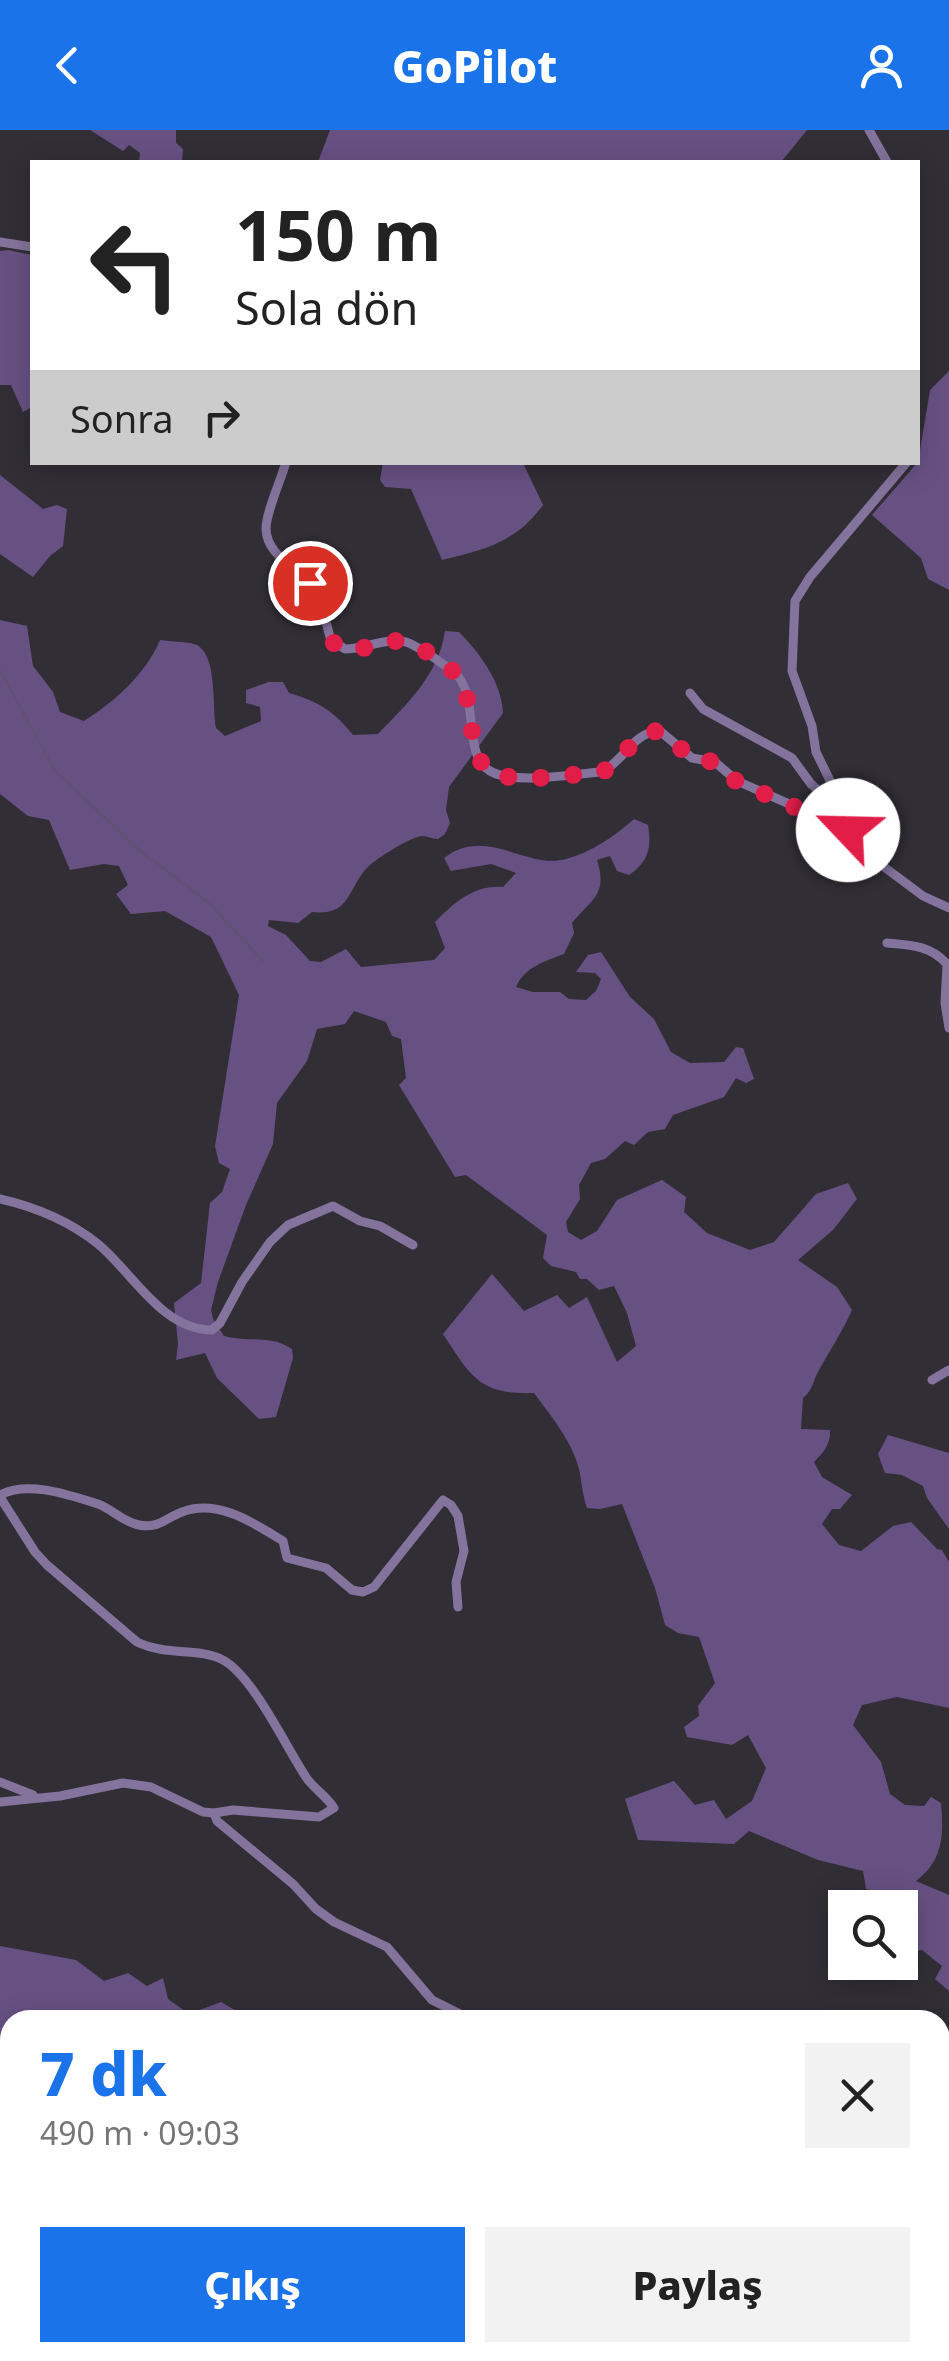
<!DOCTYPE html>
<html lang="tr">
<meta charset="utf-8">
<style>
:root{--surface:#fff;--page:#f2f2f2;--text:#222;--muted:#767676;--accent:#1a73e8}
body{margin:0;font-family:"Noto Sans",sans-serif;background:var(--page);color:var(--text);height:100vh;display:flex;flex-direction:column;font-size:38px;white-space:nowrap}
*{box-sizing:border-box;margin:0}
p{font-size:32px;color:var(--muted)}
.icon{flex:none;width:55px;height:55px;fill:none;stroke:currentColor;stroke-width:2;stroke-linecap:round;stroke-linejoin:round}
.map{position:relative;flex:1;overflow:hidden}
.sheet{position:absolute;left:0px;top:1880px;width:950px;height:352px;display:flex;flex-direction:column;background:var(--surface);border-radius:30px 30px 0 0;box-shadow:0 5px 25px #0003}
.sheet>*{flex:none}
.hud{position:absolute;left:30px;top:30px;width:890px;height:305px;border-radius:0px;box-shadow:0 5px 25px #0003;background:#fff;color:var(--text);overflow:hidden}
.controls{position:absolute;left:828px;top:1760px;display:grid;gap:20px}
.controls a{display:grid;place-items:center;width:90px;height:90px;border-radius:0px;background:var(--surface);box-shadow:0 5px 25px #0003;font-size:50px}
.pin{position:absolute;display:grid;place-items:center;width:85px;height:85px;color:#fff;margin:-42px;border:5px solid #fff;border-radius:50%;box-shadow:0 2px 10px #0007}
.me{position:absolute;width:110px;margin:-55px;rotate:294deg;stroke-linejoin:round;filter:drop-shadow(0 0 8px #0008)}
.turn{display:flex;align-items:center;gap:35px;height:210px;padding:0 40px;font-size:45px}
.turn .icon{width:130px;height:130px;stroke-width:2.5}
.turn b{display:block;font-size:70px;line-height:85px}
.then{display:flex;align-items:center;height:95px;padding:0 40px;background:#0003;gap:20px;font-size:38px}
.round{display:grid;place-items:center;flex:none;width:105px;height:105px;border-radius:0px;background:var(--page)}
.head{display:flex;align-items:center;justify-content:space-between;height:170px;padding:0 40px}
h1{font-size:60px;font-weight:800;line-height:75px;color:var(--accent)}
.action{display:flex;gap:20px;margin-top:auto;padding:20px 40px}
.action a{flex:1;height:115px;border-radius:0px;background:var(--accent);color:#fff;font-size:40px;font-weight:800;line-height:115px;text-align:center}
.action a+a{background:var(--page);color:var(--text)}
header{display:flex;justify-content:space-between;align-items:center;height:130px;padding:0 40px;background:var(--accent);color:#fff;font-size:45px;font-weight:800}
.map>svg:first-child{display:block}
.forest{fill:#675183}
.lines{fill:none;stroke-linecap:round;stroke-linejoin:round}
.stream{stroke:#615172;stroke-width:2.5}
.street{stroke:#84739c;stroke-width:9}
.route{stroke:#e11d48;stroke-width:18;stroke-dasharray:0 32.4}
</style>
<header><svg class="icon" aria-label="back" viewBox="0 0 24 24"><path d="M15 5l-7 7 7 7"/></svg>GoPilot<svg class="icon" aria-label="person" viewBox="0 0 24 24"><circle cx="12" cy="8" r="4"/><path d="M4 21q1-7 8-7t8 7"/></svg></header>
<div class="map">
<svg width="949" height="2231" viewBox="0 0 949 2231">
<rect width="100%" height="100%" fill="#312e36"/>
<!-- forest -->
<g class="forest">
<polygon points="90,0 176,0 176,13 183,19 182,32 139,32 140,23 129,15 123,21"/>
<polygon points="330,0 807,0 781,32 318,32"/>
<polygon points="8,120 32,125 32,277 23,282 11,255 0,255 0,121"/>
<polygon points="949,241 949,460 928,449 921,428 872,385 918,332 930,260"/>
<path d="M 383,333 L 523,333 L 543,375 C 516,412 485,420 442,430 L 411,359 L 385,357 L 380,350 Z"/>
<polygon points="0,345 43,379 57,375 67,379 63,416 50,426 33,447 0,424"/>
<path d="M 0,490 L 27,496 L 33,536 L 53,562 L 60,582 L 84,591 C 114,572 146,544 160,510 C 171,512 184,511 194,514 C 218,521 212,576 216,598 L 225,606 L 261,591 L 260,577 L 246,573 L 246,560 L 269,552 L 283,552 L 289,563 C 318,571 335,582 353,605 L 378,604 C 407,574 439,544 445,501 L 459,502 C 480,523 502,553 503,583 L 449,657 L 446,680 L 450,693 L 445,704 L 438,709 C 432,709 427,706 422,706 C 410,707 372,731 365,740 C 347,762 349,786 312,782 L 298,793 L 269,790 L 268,796 L 286,805 L 310,831 L 321,832 L 346,819 L 361,837 L 434,830 L 445,818 L 435,792 C 455,772 474,755 503,757 L 516,743 L 491,734 L 451,741 L 444,728 C 486,695 526,740 566,729 C 592,722 615,706 634,689 L 648,695 C 652,718 648,732 629,745 L 617,741 L 610,726 L 597,730 C 608,765 592,768 572,793 L 574,803 L 564,824 C 546,831 524,837 516,857 L 533,862 L 560,862 L 569,869 L 586,870 L 596,861 L 601,849 L 595,843 L 576,842 L 588,825 L 601,822 L 630,867 L 654,889 L 671,922 L 690,933 L 724,932 L 736,917 L 743,918 L 754,949 L 746,953 L 736,948 L 724,967 L 673,985 L 665,999 L 648,1002 L 634,1015 L 625,1011 L 605,1029 L 591,1033 L 579,1055 L 580,1069 L 566,1092 L 568,1102 L 581,1110 L 597,1101 L 617,1070 L 662,1050 L 686,1067 L 684,1082 L 707,1103 L 750,1120 L 774,1112 L 816,1064 L 848,1053 L 857,1069 L 833,1100 L 798,1130 L 837,1157 L 852,1180 C 842,1202 831,1219 819,1240 C 813,1250 813,1260 803,1268 L 801,1299 L 830,1300 C 831,1314 823,1323 814,1332 L 822,1347 L 852,1365 L 840,1379 L 832,1379 L 822,1394 L 839,1415 L 861,1421 L 893,1396 L 911,1392 L 937,1419 L 942,1420 L 949,1432 L 949,1578 L 897,1567 L 862,1575 L 853,1595 L 881,1632 L 890,1664 L 905,1675 L 924,1676 L 931,1667 L 941,1673 C 944,1705 943,1731 916,1751 L 949,1765 L 949,1861 L 935,1849 L 942,1836 L 922,1820 L 900,1823 L 900,1778 L 885,1777 L 883,1763 L 866,1759 L 863,1741 L 818,1730 L 749,1701 L 734,1714 L 638,1710 L 625,1669 L 674,1651 L 695,1675 L 714,1670 L 726,1689 L 752,1671 L 766,1638 L 748,1605 L 732,1615 L 687,1607 L 684,1597 L 699,1586 L 698,1576 L 715,1553 L 699,1507 L 678,1503 L 665,1495 L 655,1458 L 622,1374 L 600,1379 L 587,1378 C 582,1364 582,1353 579,1339 C 572,1311 551,1286 534,1263 C 480,1265 471,1247 443,1204 L 492,1144 L 524,1181 L 557,1165 L 569,1178 L 587,1167 L 617,1232 L 636,1216 L 627,1183 L 614,1156 L 599,1160 L 587,1149 L 580,1149 L 576,1142 L 551,1136 L 543,1128 L 547,1105 L 466,1045 L 455,1047 L 399,955 L 406,948 L 401,909 L 392,906 L 386,892 L 354,881 L 345,894 L 317,899 L 307,931 L 277,973 L 273,1014 L 246,1075 L 218,1152 L 211,1180 L 213,1189 L 224,1206 C 251,1213 269,1204 292,1219 L 293,1228 L 276,1287 L 259,1289 L 217,1248 L 205,1223 L 176,1230 L 178,1214 L 174,1173 L 201,1153 L 210,1073 L 222,1062 L 230,1039 L 219,1033 L 215,1016 L 239,865 L 211,807 L 165,781 L 131,784 L 116,764 L 128,755 L 119,736 L 104,734 L 70,740 L 49,690 L 28,686 L 0,664 Z"/>
<polygon points="888,1305 949,1323 949,1399 927,1368 923,1356 902,1345 885,1343 878,1324"/>
<polygon points="0,1816 76,1830 104,1851 128,1843 147,1856 163,1848 168,1869 189,1884 221,1872 240,1883 268,1890 10,1890 10,2165 5,2170 3,2185 8,2211 0,2224"/>
<polygon points="187,2222 546,2222 546,2223 541,2231 178,2231"/>
</g>
<g class="lines">
<!-- stream -->
<polyline class="stream" points="0,540 55,641 139,720 209,773 263,831"/>
<!-- street -->
<g class="street">
<polyline points="869,0 887,32"/>
<polyline points="0,112 32,117"/>
<path d="M 286,332 C 281,350 266,382 266,399 C 267,430 306,439 318,465 C 324,478 326,495 331,510 L 345,519 C 365,519 387,507 406,512 C 415,515 425,522 433,527 C 441,533 451,539 458,546 C 480,573 461,630 494,643 C 521,654 572,644 602,642 C 624,631 634,601 660,601 L 692,628 L 715,632 L 737,651 L 848,700 L 880,734 L 903,751 L 923,766 L 949,778"/>
<polyline points="690,563 703,579 792,628 811,654 842,681"/>
<polyline points="848,700 843,677 816,622 812,596 792,541 795,471 810,447 907,332"/>
<path d="M 887,813 C 910,815 930,815 947,834 L 945,873 L 949,898"/>
<path d="M 0,1069 C 35,1077 69,1091 98,1114 C 133,1143 162,1200 212,1200 L 220,1193 L 242,1152 L 270,1112 L 288,1095 L 333,1076 L 360,1091 L 380,1096 L 413,1115"/>
<polyline points="932,1250 949,1240"/>
<path d="M 0,1365 C 27,1350 69,1365 98,1374 C 112,1379 123,1392 139,1395 C 158,1399 166,1388 182,1382 C 217,1368 254,1393 283,1411 L 287,1428 L 326,1438 L 352,1460 L 363,1462 L 374,1457 L 443,1370 L 451,1375 L 458,1386 L 464,1421 L 456,1452 L 458,1477"/>
<path d="M 0,1367 L 35,1422 L 47,1435 L 137,1512 C 166,1526 199,1518 221,1529 C 253,1544 287,1620 308,1650 C 316,1660 328,1668 334,1678 L 319,1687 L 233,1680 L 214,1683 L 203,1682 L 151,1657 L 123,1653 L 60,1666 L 0,1672"/>
<polyline points="0,1652 33,1665"/>
<polyline points="214,1683 217,1691 293,1754 316,1779 334,1792 387,1817 432,1870 472,1890"/>
<polyline points="940,2150 949,2150"/>
<polyline points="940,2190 949,2199"/>
<polyline points="13,2222 15,2231"/>
</g>
</g>
<g class="lines">
<!-- route -->
<path class="route" d="M 310,453 C 320,468 324,507 337,516 C 353,526 374,513 390,511 C 412,509 451,533 461,552 C 476,578 465,631 494,643 C 520,654 572,644 602,642 C 624,631 633,601 660,601 L 692,628 L 715,632 L 737,652 L 848,700"/>
</g>
</svg>
<div class="controls">
<a><svg class="icon" aria-label="search" viewBox="0 0 24 24"><circle cx="10" cy="10" r="6"/><path d="M15 15l6 6"/></svg></a>
</div>
<div class="pin" style="left:310px;top:453px;background:#d93025"><svg class="icon" aria-label="arrive" viewBox="0 0 24 24"><path d="M6 21V4h12l-3 4 3 4H6"/></svg></div>
<svg class="me" style="left:848px;top:700px" viewBox="-20 -20 40 40"><circle r="19" fill="#fff"/><path d="M0-13L10 11 0 6-10 11z" fill="#e11d48"/></svg>
<div class="hud">
<div class="turn"><svg class="icon" aria-label="left" viewBox="0 0 24 24"><path d="M17 20v-9H6M10 6l-5 5 5 5"/></svg><div><b>150 m</b>Sola dön</div></div>
<div class="then">Sonra<svg class="icon" aria-label="right" viewBox="0 0 24 24"><path d="M7 20v-9h11M14 6l5 5-5 5"/></svg></div>
</div>
<section class="sheet">
<div class="head"><div><h1>7 dk</h1><p>490 m · 09:03</p></div><a class="round"><svg class="icon" aria-label="close" viewBox="0 0 24 24"><path d="M6 6l12 12M18 6L6 18"/></svg></a></div>
<div class="action"><a>Çıkış</a><a>Paylaş</a></div>
</section>
</div>
